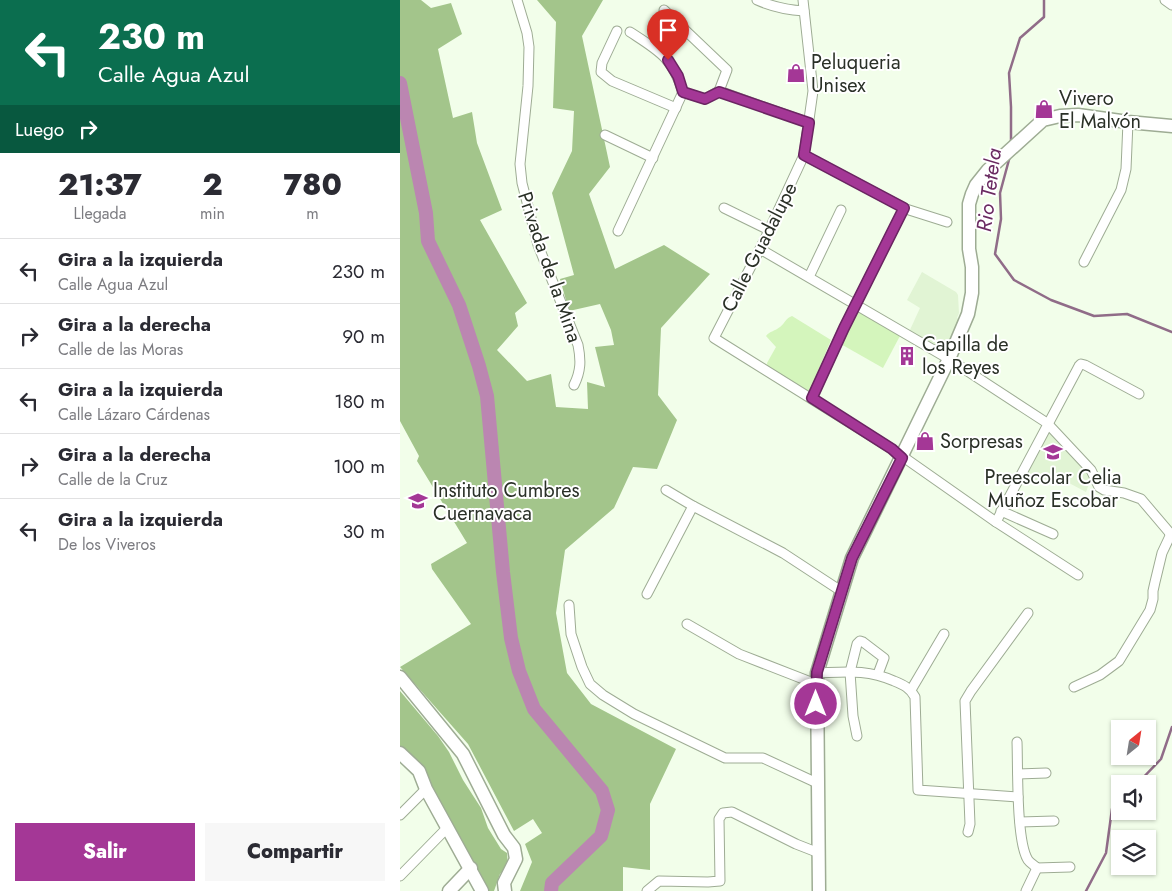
<!DOCTYPE html>
<html lang="es">
<meta charset="utf-8">
<style>
:root{--surface:#fff;--page:#f7f7f7;--text:#2b2b33;--muted:#7c7c81;--line:#e1e1e2;--accent:#a43796}
body{margin:0;font-family:Jost,sans-serif;background:var(--page);color:var(--text);height:100vh;display:flex;flex-direction:column;font-size:19px;white-space:nowrap}
*{box-sizing:border-box;margin:0}
p{font-size:16px;color:var(--muted)}
.icon{flex:none;width:28px;height:28px;fill:none;stroke:currentColor;stroke-width:2;stroke-linecap:round;stroke-linejoin:round}
.map{position:relative;flex:1;overflow:hidden}
.side{display:flex;flex-direction:column;background:var(--surface);width:400px}
.side>*{flex:none}
.banner{background:#0b6e4f;color:#fff;overflow:hidden}
.needle{width:32px;rotate:30deg}
.buttons{position:absolute;left:711px;top:720px;display:grid;gap:10px}
.buttons a{display:grid;place-items:center;width:45px;height:45px;border-radius:0px;background:var(--surface);box-shadow:0 1px 4px #0004;font-size:25px}
.pin{position:absolute;display:grid;place-items:center;width:42px;height:42px;color:#fff;margin:-51px -21px;border-radius:50% 50% 50% 0;rotate:-45deg;box-shadow:0 0 5px #0007}
.pin .icon{rotate:45deg}
.me{position:absolute;width:55px;margin:-28px;rotate:0deg;stroke-linejoin:round;filter:drop-shadow(0 0 4px #0008)}
.turn{display:flex;align-items:center;gap:18px;height:105px;padding:0 15px;font-size:22px}
.turn .icon{width:65px;height:65px;stroke-width:2.5}
.turn b{display:block;font-size:35px;line-height:42px}
.then{display:flex;align-items:center;height:48px;padding:0 15px;background:#0003;gap:10px;font-size:19px}
.eta{display:flex;justify-content:space-evenly;align-items:center;height:85px;text-align:center}
.eta b{font-size:30px;font-weight:800;line-height:35px}
.primary-button{display:flex;gap:10px;margin-top:auto;padding:10px 15px}
.primary-button a{flex:1;height:58px;border-radius:0px;background:var(--accent);color:#fff;font-size:20px;font-weight:800;line-height:58px;text-align:center}
.primary-button a+a{background:var(--page);color:var(--text)}
ul{padding:0;list-style:none}
li{display:flex;align-items:center;gap:15px;height:65px;padding:0 15px;border-top:1px solid var(--line)}
li div{flex:1}
li b{display:block;font-size:19px}
li em{font-style:normal}
main{display:flex;flex:1;min-height:0}
.map>svg:first-child{display:block}
.built{fill:#e1f4d4}
.green{fill:#d4f5bc}
.forest{fill:#a3c58b}
.lines{fill:none;stroke-linecap:round;stroke-linejoin:round}
.stream{stroke:#906c88;stroke-width:2.5}
.river{stroke:#bb86b1;stroke-width:14}
.street-casing{stroke:#9eac94;stroke-width:11}
.secondary-casing{stroke:#9eac94;stroke-width:15}
.street{stroke:#fff;stroke-width:9}
.secondary{stroke:#fff;stroke-width:12}
.route-casing{stroke:#6b2462;stroke-width:12}
.route{stroke:#a43796;stroke-width:9}
.labels{text-anchor:middle;stroke-width:4;stroke-linejoin:round;paint-order:stroke}
.poi-label{font-size:20px;fill:#2a3027;stroke:#fff;text-anchor:start}
.street-label{font-size:20px;fill:#2a3027;stroke:#fff}
.water-label{font-size:21px;font-style:italic;fill:#6a2a61;stroke:#fff}
</style>
<main>
<section class="side">
<div class="banner">
<div class="turn"><svg class="icon" aria-label="left" viewBox="0 0 24 24"><path d="M17 20v-9H6M10 6l-5 5 5 5"/></svg><div><b>230 m</b>Calle Agua Azul</div></div>
<div class="then">Luego<svg class="icon" aria-label="right" viewBox="0 0 24 24"><path d="M7 20v-9h11M14 6l5 5-5 5"/></svg></div>
</div>
<div class="eta">
<div><b>21:37</b><p>Llegada</p></div>
<div><b>2</b><p>min</p></div>
<div><b>780</b><p>m</p></div>
</div>
<ul>
<li><svg class="icon" aria-label="left" viewBox="0 0 24 24"><path d="M17 20v-9H6M10 6l-5 5 5 5"/></svg><div><b>Gira a la izquierda</b><p>Calle Agua Azul</p></div><em>230 m</em></li>
<li><svg class="icon" aria-label="right" viewBox="0 0 24 24"><path d="M7 20v-9h11M14 6l5 5-5 5"/></svg><div><b>Gira a la derecha</b><p>Calle de las Moras</p></div><em>90 m</em></li>
<li><svg class="icon" aria-label="left" viewBox="0 0 24 24"><path d="M17 20v-9H6M10 6l-5 5 5 5"/></svg><div><b>Gira a la izquierda</b><p>Calle Lázaro Cárdenas</p></div><em>180 m</em></li>
<li><svg class="icon" aria-label="right" viewBox="0 0 24 24"><path d="M7 20v-9h11M14 6l5 5-5 5"/></svg><div><b>Gira a la derecha</b><p>Calle de la Cruz</p></div><em>100 m</em></li>
<li><svg class="icon" aria-label="left" viewBox="0 0 24 24"><path d="M17 20v-9H6M10 6l-5 5 5 5"/></svg><div><b>Gira a la izquierda</b><p>De los Viveros</p></div><em>30 m</em></li>
</ul>
<div class="primary-button"><a>Salir</a><a>Compartir</a></div>
</section>
<div class="map">
<svg width="772" height="891" viewBox="0 0 772 891">
<rect width="100%" height="100%" fill="#f2feea"/>
<!-- built -->
<g class="built">
<polygon points="522,272 556,292 558,295 559,313 557,318 561,320 543,351 509,332 520,308 507,300"/>
<polygon points="647,423 693,473 686,492 669,483 663,486 653,484 640,476 637,481 619,471"/>
</g>
<!-- green -->
<g class="green">
<polygon points="457,308 501,334 483,368 439,343"/>
<path d="M 392,316 L 431,340 L 408,395 L 368,371 L 367,363 L 376,347 L 366,336 C 370,331 375,331 380,327 C 385,323 386,318 392,316 Z"/>
</g>
<!-- forest -->
<g class="forest">
<polygon points="0,0 21,0 31,8 51,3 62,34 38,49 53,118 72,112 77,143 102,210 80,220 127,303 115,313 118,326 97,350 127,381 151,374 156,407 188,409 187,382 205,387 195,347 214,345 211,330 200,304 169,311 160,279 174,275 152,193 172,151 174,111 153,108 156,22 137,0 203,0 182,36 210,167 189,194 215,269 264,245 310,274 261,328 258,395 277,420 257,469 233,467 214,508 165,550 156,613 167,673 191,704 276,749 250,804 250,870 223,867 223,891 120,891 132,862 125,844 142,833 133,819 114,831 68,744 0,667 71,624 32,569 31,564 67,543 17,461 19,456 0,421"/>
<polygon points="0,691 38,736 49,752 63,780 81,808 88,828 101,849 107,853 108,866 100,874 94,891 81,891 20,774 0,755"/>
</g>
<g class="lines">
<!-- stream -->
<g class="stream">
<polyline points="611,143 611,107 609,73 620,38 644,17 644,0"/>
<polyline points="610,156 600,193 601,219 595,254 614,280 651,300 694,316 727,314 772,332"/>
<polyline points="737,784 761,759 772,727"/>
<polyline points="686,891 706,853 712,809 720,801"/>
</g>
<!-- river -->
<polyline class="river" points="0,83 26,213 28,241 59,305 79,366 87,396 103,572 111,638 119,671 134,709 202,791 208,810 201,836 152,883 151,891"/>
<!-- street casing -->
<g class="street-casing">
<g id="street">
<path d="M 117,0 L 127,33 L 129,47 L 128,86 L 120,164 L 122,183 L 138,245 L 178,345 C 181,360 181,371 174,385"/>
<path d="M 357,0 C 373,7 386,10 404,11"/>
<polyline points="403,0 413,91 404,155 364,241 314,338 492,449 596,522 678,575"/>
<polyline points="765,0 772,5"/>
<polyline points="264,10 327,70 319,91"/>
<polyline points="217,31 202,63 201,72 212,81 276,108"/>
<path d="M 230,32 C 259,51 272,57 283,92"/>
<polyline points="283,92 305,99 319,91 409,123"/>
<polyline points="205,135 253,158"/>
<polyline points="404,155 506,209 547,222"/>
<polyline points="324,208 369,230"/>
<polyline points="218,231 283,92"/>
<polyline points="360,249 549,359 647,423 691,470 699,487 704,490 724,493 741,499 769,532 770,536 762,553 755,582 753,591 753,599 750,610 719,661 700,675 674,687"/>
<polyline points="684,262 721,190 726,169 728,122"/>
<polyline points="409,277 441,210"/>
<polyline points="412,398 444,328 504,208"/>
<polyline points="266,490 293,506 383,553 441,591"/>
<polyline points="601,511 653,534"/>
<polyline points="596,522 679,366 681,364 685,365 739,394"/>
<polyline points="247,594 293,506"/>
<polyline points="169,605 171,634 182,667 190,684 203,695 234,714 325,758 363,758 417,783"/>
<polyline points="287,624 339,654 416,684"/>
<path d="M 417,673 C 446,672 467,669 494,681 C 504,685 510,688 515,697 L 518,790 L 618,797"/>
<polyline points="511,690 544,634"/>
<polyline points="457,736 453,716 450,672 457,644 460,641 463,642 484,658 478,674"/>
<path d="M 617,742 C 618,766 616,842 628,860 C 630,863 634,865 637,868"/>
<polyline points="618,774 646,773"/>
<polyline points="0,815 26,789"/>
<polyline points="620,822 654,821"/>
<polyline points="568,832 570,824 565,701 571,691 628,613"/>
<polyline points="637,868 670,867"/>
<polyline points="0,876 48,827"/>
<polyline points="247,891 259,881 308,882 320,881 319,819 323,813 332,812 396,844 419,853"/>
<polyline points="626,891 637,868"/>
</g>
</g>
<!-- secondary casing -->
<g class="secondary-casing">
<g id="secondary">
<polyline points="0,677 63,754 104,835 114,848 116,859 104,883 105,891"/>
<polyline points="0,753 19,771 26,789 82,891"/>
<polyline points="49,891 71,868"/>
<polyline points="419,891 417,673 452,558 549,359 568,314 572,293 572,267 569,249 569,204 572,194 576,185 588,170 643,120 660,116 678,115 728,122 772,126"/>
</g>
</g>
<!-- street -->
<use href="#street" class="street"/>
<!-- secondary -->
<use href="#secondary" class="secondary"/>
</g>
<g class="lines">
<!-- route casing -->
<g class="route-casing">
<polyline id="route" points="268,60 278,76 283,92 305,99 319,92 409,123 404,155 504,208 444,328 412,398 492,449 502,458 452,558 417,672 416,704"/>
</g>
<!-- route -->
<use href="#route" class="route"/>
</g>
<!-- icons -->
<defs>
<g id="shop-bare" transform="scale(1.5)"><path d="M-5-2.5h2.3a2.7 3.5 0 0 1 5.4 0H5L5.5 6h-11ZM-1.5-2.5h3a1.5 2.3 0 0 0-3 0Z" fill="#a43796" stroke="#fff" stroke-width="2.5" paint-order="stroke"/></g>
<g id="building-bare" transform="scale(1.5)"><path d="M-4-6H4V6H1V3H-1V6H-4ZM-2.5-4.3h1.7v1.8h-1.7ZM.8-4.3h1.7v1.8H.8ZM-2.5-1h1.7V.8h-1.7ZM.8-1h1.7V.8H.8Z" fill="#a43796" stroke="#fff" stroke-width="2.5" paint-order="stroke"/></g>
<g id="school-bare" transform="scale(1.5)"><path d="M0-5L7-2L0 1L-7-2ZM-4 1L0 2.5L4 1V4Q0 6-4 4Z" fill="#a43796" stroke="#fff" stroke-width="2.5" paint-order="stroke"/></g>
</defs>
<g fill-rule="evenodd">
<use href="#shop-bare" x="396" y="73"/>
<use href="#shop-bare" x="644" y="109"/>
<use href="#building-bare" x="507" y="356"/>
<use href="#shop-bare" x="525" y="441"/>
<use href="#school-bare" x="653" y="452"/>
<use href="#school-bare" x="18" y="501"/>
</g>
<g class="labels">
<!-- poi labels -->
<g class="poi-label">
<text x="411" y="69">Peluqueria<tspan x="411" dy="23">Unisex</tspan></text>
<text x="659" y="105">Vivero<tspan x="659" dy="23">El Malvón</tspan></text>
<text x="522" y="351">Capilla de<tspan x="522" dy="23">los Reyes</tspan></text>
<text x="540" y="448">Sorpresas</text>
<text x="653" y="484" text-anchor="middle">Preescolar Celia<tspan x="653" dy="23">Muñoz Escobar</tspan></text>
<text x="33" y="497">Instituto Cumbres<tspan x="33" dy="23">Cuernavaca</tspan></text>
</g>
<!-- street labels -->
<g class="street-label">
<text transform="translate(359 247) rotate(-63)" y="7">Calle Guadalupe</text>
<text transform="translate(150 267) rotate(71)" y="7">Privada de la Mina</text>
</g>
<!-- water labels -->
<g class="water-label">
<text transform="translate(589 190) rotate(-83)" y="7">Rio Tetela</text>
</g>
</g>
</svg>
<div class="buttons">
<a><svg class="needle" viewBox="-14 -14 28 28"><path d="M0-13l5 13h-10z" fill="#e53935"/><path d="M0 13l5-13h-10z" fill="#7c7c81"/></svg></a>
<a><svg class="icon" aria-label="sound" viewBox="0 0 24 24"><path d="M4 9h4l5-4v14l-5-4H4zM17 9q2 3 0 6"/></svg></a>
<a><svg class="icon" aria-label="layers" viewBox="0 0 24 24"><path d="M12 4l9 5-9 5-9-5zM3 14l9 5 9-5"/></svg></a>
</div>
<div class="pin" style="left:268px;top:60px;background:#d93025"><svg class="icon" aria-label="arrive" viewBox="0 0 24 24"><path d="M6 21V4h12l-3 4 3 4H6"/></svg></div>
<svg class="me" style="left:416px;top:704px" viewBox="-20 -20 40 40"><circle r="17" fill="#a43796" stroke="#fff" stroke-width="3"/><path d="M0-11L8 9 0 5-8 9z" fill="#fff"/></svg>
</div>
</main>
